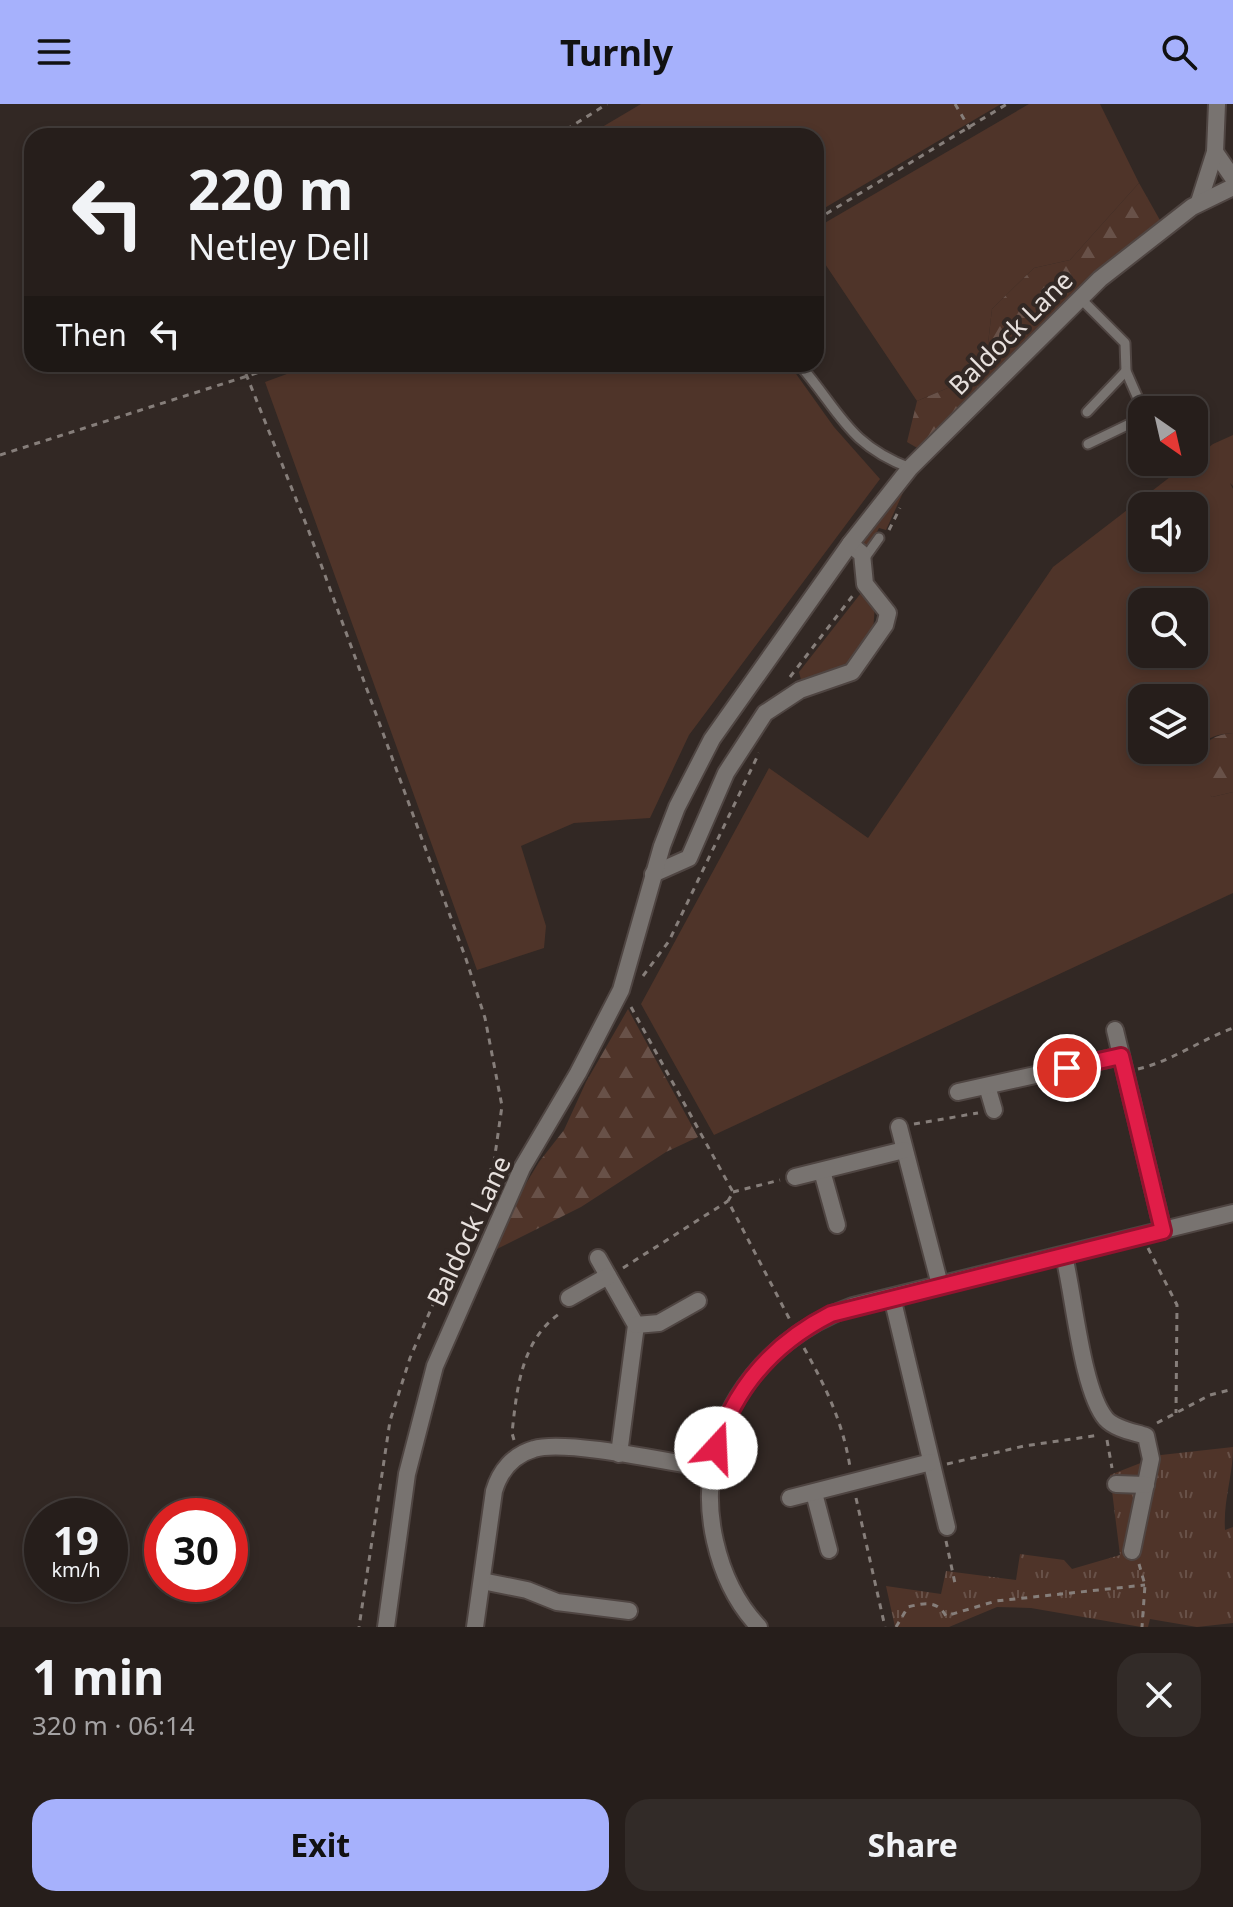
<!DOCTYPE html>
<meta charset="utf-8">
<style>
:root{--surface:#261e1b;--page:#322b28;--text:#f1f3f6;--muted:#a4a2a3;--line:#423c3a;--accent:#a6b1fc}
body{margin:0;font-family:"Noto Sans",sans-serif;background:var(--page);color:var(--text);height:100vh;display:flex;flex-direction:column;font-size:30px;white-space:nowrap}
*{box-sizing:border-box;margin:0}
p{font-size:26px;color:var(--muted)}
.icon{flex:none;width:44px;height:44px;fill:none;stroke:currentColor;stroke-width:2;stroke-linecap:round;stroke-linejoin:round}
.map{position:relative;height:1523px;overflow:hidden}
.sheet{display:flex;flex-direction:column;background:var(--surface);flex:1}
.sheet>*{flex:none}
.guide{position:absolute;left:24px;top:24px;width:800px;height:244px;border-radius:24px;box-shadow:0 4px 12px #0003,0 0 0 2px var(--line);background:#261e1b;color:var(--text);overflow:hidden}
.needle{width:52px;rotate:146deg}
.fabs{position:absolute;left:1128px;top:292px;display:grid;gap:16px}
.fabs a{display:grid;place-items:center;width:80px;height:80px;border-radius:16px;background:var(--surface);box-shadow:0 4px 12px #0003,0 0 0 2px var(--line);font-size:40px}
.speed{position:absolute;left:24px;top:1394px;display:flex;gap:16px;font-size:40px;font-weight:700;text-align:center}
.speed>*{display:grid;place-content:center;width:104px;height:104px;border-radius:50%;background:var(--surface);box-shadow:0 4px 12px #0003,0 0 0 2px var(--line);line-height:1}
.speed small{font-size:20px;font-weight:400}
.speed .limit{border:12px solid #d22;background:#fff;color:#111}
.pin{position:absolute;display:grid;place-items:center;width:68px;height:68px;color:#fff;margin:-34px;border:4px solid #fff;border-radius:50%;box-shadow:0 2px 8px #0007}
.me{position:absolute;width:88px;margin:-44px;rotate:20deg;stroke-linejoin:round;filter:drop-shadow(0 0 6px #0008)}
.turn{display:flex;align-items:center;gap:28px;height:168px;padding:0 32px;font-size:36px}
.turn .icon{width:104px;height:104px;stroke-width:2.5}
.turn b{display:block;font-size:56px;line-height:68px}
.then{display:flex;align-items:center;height:76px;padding:0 32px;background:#0003;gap:16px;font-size:30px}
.round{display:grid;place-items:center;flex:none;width:84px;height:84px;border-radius:24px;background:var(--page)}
.summary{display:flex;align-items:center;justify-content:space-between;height:136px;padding:0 32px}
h1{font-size:48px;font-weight:700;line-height:60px}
.cta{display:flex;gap:16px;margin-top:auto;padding:16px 32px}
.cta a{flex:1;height:92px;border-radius:24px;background:var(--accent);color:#111;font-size:32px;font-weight:700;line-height:92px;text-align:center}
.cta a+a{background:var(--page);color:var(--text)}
header{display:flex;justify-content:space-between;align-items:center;height:104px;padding:0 32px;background:var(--accent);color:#111;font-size:36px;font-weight:700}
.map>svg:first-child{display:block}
.green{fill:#4f3429;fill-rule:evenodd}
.forest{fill:url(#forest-firs)}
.park{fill:url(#park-tufts)}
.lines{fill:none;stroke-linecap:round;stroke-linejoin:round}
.service-casing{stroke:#4f4542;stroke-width:13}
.minor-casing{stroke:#4f4542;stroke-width:20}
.tertiary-casing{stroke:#4f4542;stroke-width:20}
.path{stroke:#867e7a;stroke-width:3;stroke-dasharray:6 6;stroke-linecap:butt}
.service{stroke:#787370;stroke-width:9}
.minor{stroke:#787370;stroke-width:16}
.tertiary{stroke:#787370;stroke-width:16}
.route-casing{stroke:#92132f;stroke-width:20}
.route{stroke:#e11d48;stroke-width:14}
.labels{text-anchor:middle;stroke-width:8;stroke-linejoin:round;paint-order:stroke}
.street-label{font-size:26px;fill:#e7e0dd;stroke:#322824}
</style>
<header><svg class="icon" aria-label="menu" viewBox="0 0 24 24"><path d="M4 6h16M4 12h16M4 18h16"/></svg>Turnly<svg class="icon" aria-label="search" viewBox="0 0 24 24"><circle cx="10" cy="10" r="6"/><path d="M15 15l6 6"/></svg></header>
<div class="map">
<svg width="1233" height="1523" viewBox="0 0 1233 1523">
<defs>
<pattern id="forest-firs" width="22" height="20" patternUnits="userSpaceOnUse" patternTransform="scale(2)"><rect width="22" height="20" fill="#4f3429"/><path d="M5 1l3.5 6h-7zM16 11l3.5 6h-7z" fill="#685148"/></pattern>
<pattern id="park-tufts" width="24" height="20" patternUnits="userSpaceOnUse" patternTransform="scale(2)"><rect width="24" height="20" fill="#4f3429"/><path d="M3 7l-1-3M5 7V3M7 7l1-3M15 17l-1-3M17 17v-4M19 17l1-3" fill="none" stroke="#685148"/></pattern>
</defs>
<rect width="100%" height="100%" fill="#322824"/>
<!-- green -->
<g class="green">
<polygon points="641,0 1001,0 816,109 816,32 587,32"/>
<polygon points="1029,0 1100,0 1139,79 1070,156 1034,164 992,205 987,249 955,281 917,297 819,151 816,153 816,124"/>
<polygon points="314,260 403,260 519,269 555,260 789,260 834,323 880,375 689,631 650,714 574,719 521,742 546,822 544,844 477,866 265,278"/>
<path d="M 1233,331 L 1233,382 L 1230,379 L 1233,385 L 1233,629 C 1185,632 1192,663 1212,693 L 1233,688 L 1233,789 L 714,1031 L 641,900 L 769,664 L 868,734 L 1053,463 L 1213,340 ZM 1142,402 L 1194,402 L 1194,454 L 1142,454 ZM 1142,498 L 1194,498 L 1194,550 L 1142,550 ZM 1142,594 L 1194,594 L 1194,646 L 1142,646 Z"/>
<polygon points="907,380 886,426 879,424 869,443 865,444 863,435"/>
<polygon points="861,489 875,502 873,527 849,564 802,580 799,568"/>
</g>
<!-- forest -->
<g class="forest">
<polygon points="1139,79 1161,118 1088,176 919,345 907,338 917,297 955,281 987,249 992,205 1034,164 1070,156"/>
<path d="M 1233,629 L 1233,688 L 1212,693 L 1198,677 L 1196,651 C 1206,637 1215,630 1233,629 Z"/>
<polygon points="628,905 698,1033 666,1048 581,1103 495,1146 516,1096 539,1058 564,1026 586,978"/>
</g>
<!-- park -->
<path class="park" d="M 1233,1343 C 1233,1372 1223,1397 1225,1426 L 1233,1423 L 1233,1519 L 1197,1523 L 1150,1515 L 1148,1523 L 1141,1523 L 1031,1504 L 997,1503 L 949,1523 L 895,1523 L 886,1482 L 941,1490 L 946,1467 L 1016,1476 L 1020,1450 L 1064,1456 L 1072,1465 L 1120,1451 L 1110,1371 L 1161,1351 Z"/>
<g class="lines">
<!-- service casing -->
<g class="service-casing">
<g id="service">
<polyline points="1080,194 1125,239 1126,267 1143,306"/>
<path d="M 799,260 C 840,307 847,340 910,364"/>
<polyline points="1087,308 1126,267"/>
<polyline points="1088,340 1142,314"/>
<polyline points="864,455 879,434"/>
</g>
</g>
<!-- minor casing -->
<g class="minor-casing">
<g id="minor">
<polyline points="1215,48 1233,74"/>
<polyline points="1199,98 1215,48 1217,0"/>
<polyline points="653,770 689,754 726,669 765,609 800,586 852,568 885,521 888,509 865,480 862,450 850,440"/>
<polyline points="1115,926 1163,1127"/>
<polyline points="987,982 994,1006"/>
<polyline points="958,988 1121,952"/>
<polyline points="899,1023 940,1181"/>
<polyline points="822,1067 837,1121"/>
<polyline points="795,1073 904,1046"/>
<path d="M 1064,1152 C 1074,1192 1082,1287 1106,1315 C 1115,1325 1134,1328 1146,1332 L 1151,1355 L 1132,1447"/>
<polyline points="598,1154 636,1221 619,1350"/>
<polyline points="892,1193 947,1423"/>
<polyline points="569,1194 608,1172"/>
<polyline points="636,1221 659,1219 698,1197"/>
<polyline points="1116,1380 1146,1381"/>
<polyline points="814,1389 829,1446"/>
<polyline points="790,1394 931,1358"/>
<polyline points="482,1477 527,1486 557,1498 629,1507"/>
<path d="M 475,1523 L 494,1387 C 500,1367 513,1351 534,1345 C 565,1335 674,1359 712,1365"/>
<path d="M 759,1523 C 736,1499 722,1468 715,1437 C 691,1332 754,1237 853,1202 L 1233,1109"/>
</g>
</g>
<!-- tertiary casing -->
<g class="tertiary-casing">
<polyline id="tertiary" points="386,1523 407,1370 435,1262 522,1064 578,969 621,886 662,742 677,703 712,635 850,440 910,364 1100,175 1192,103 1233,83"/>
</g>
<!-- path -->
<g class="path">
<polyline points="955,0 970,25"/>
<polyline points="556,32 607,0"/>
<polyline points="816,116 1007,0"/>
<polyline points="246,270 308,425 466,855 485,914 502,1002 494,1058 410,1254 390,1317 359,1523"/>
<polyline points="0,351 285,260"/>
<polyline points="889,426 900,404"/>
<polyline points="790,573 854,490"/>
<polyline points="643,872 669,837 759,649"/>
<polyline points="631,903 733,1088 728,1097 790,1216"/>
<path d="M 1138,965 C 1172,957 1200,936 1233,924"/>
<polyline points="914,1020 978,1009"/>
<polyline points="733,1088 780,1076"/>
<polyline points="1148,1144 1177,1201 1176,1309"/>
<polyline points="623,1164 728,1097"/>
<path d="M 804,1244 C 826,1283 843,1319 850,1363"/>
<polyline points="1157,1319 1210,1291 1233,1285"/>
<path d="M 514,1336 L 512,1329 C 517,1284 521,1235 562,1208"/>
<polyline points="1107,1336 1112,1364"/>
<polyline points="947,1360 1024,1342 1100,1331"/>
<polyline points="856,1394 885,1523"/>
<polyline points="946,1437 956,1484"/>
<polyline points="1139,1460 1145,1481 1142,1523"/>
<path d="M 896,1523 L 908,1503 C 924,1499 937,1496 946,1512 L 996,1497 L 1145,1481"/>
</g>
<!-- service -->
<use href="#service" class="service"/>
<!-- minor -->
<use href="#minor" class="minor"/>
<!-- tertiary -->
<use href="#tertiary" class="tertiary"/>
</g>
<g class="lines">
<!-- route casing -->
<g class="route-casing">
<path id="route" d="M 716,1344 C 735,1282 774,1239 831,1210 L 1163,1127 L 1121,952 L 1067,964"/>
</g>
<!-- route -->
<use href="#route" class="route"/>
</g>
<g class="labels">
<!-- street labels -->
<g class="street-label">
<text transform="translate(1011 229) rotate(-45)" y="9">Baldock Lane</text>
<text transform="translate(469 1127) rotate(-65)" y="9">Baldock Lane</text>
</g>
</g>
</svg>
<div class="fabs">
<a><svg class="needle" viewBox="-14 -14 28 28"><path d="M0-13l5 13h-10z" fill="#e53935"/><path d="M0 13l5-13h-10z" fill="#a4a2a3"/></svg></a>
<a><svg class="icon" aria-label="sound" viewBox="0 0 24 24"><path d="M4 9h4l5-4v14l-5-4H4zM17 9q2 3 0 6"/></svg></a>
<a><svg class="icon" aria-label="search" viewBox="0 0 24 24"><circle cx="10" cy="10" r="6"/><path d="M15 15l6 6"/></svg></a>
<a><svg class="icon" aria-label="layers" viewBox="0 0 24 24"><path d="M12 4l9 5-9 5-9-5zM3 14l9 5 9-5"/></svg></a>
</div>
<div class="speed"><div>19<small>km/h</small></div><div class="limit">30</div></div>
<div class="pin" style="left:1067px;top:964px;background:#d93025"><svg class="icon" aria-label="arrive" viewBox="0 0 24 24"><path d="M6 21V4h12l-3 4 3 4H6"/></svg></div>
<svg class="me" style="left:716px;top:1344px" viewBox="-20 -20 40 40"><circle r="19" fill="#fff"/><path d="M0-13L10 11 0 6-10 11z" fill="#e11d48"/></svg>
<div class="guide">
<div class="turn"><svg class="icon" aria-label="left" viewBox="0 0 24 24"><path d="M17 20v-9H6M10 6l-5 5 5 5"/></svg><div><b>220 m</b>Netley Dell</div></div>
<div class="then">Then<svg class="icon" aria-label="left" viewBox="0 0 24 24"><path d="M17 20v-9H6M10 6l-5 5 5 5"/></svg></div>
</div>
</div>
<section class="sheet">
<div class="summary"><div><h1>1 min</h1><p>320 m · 06:14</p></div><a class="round"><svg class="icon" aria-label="close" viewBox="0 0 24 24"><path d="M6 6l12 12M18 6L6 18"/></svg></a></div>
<div class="cta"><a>Exit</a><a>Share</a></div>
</section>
